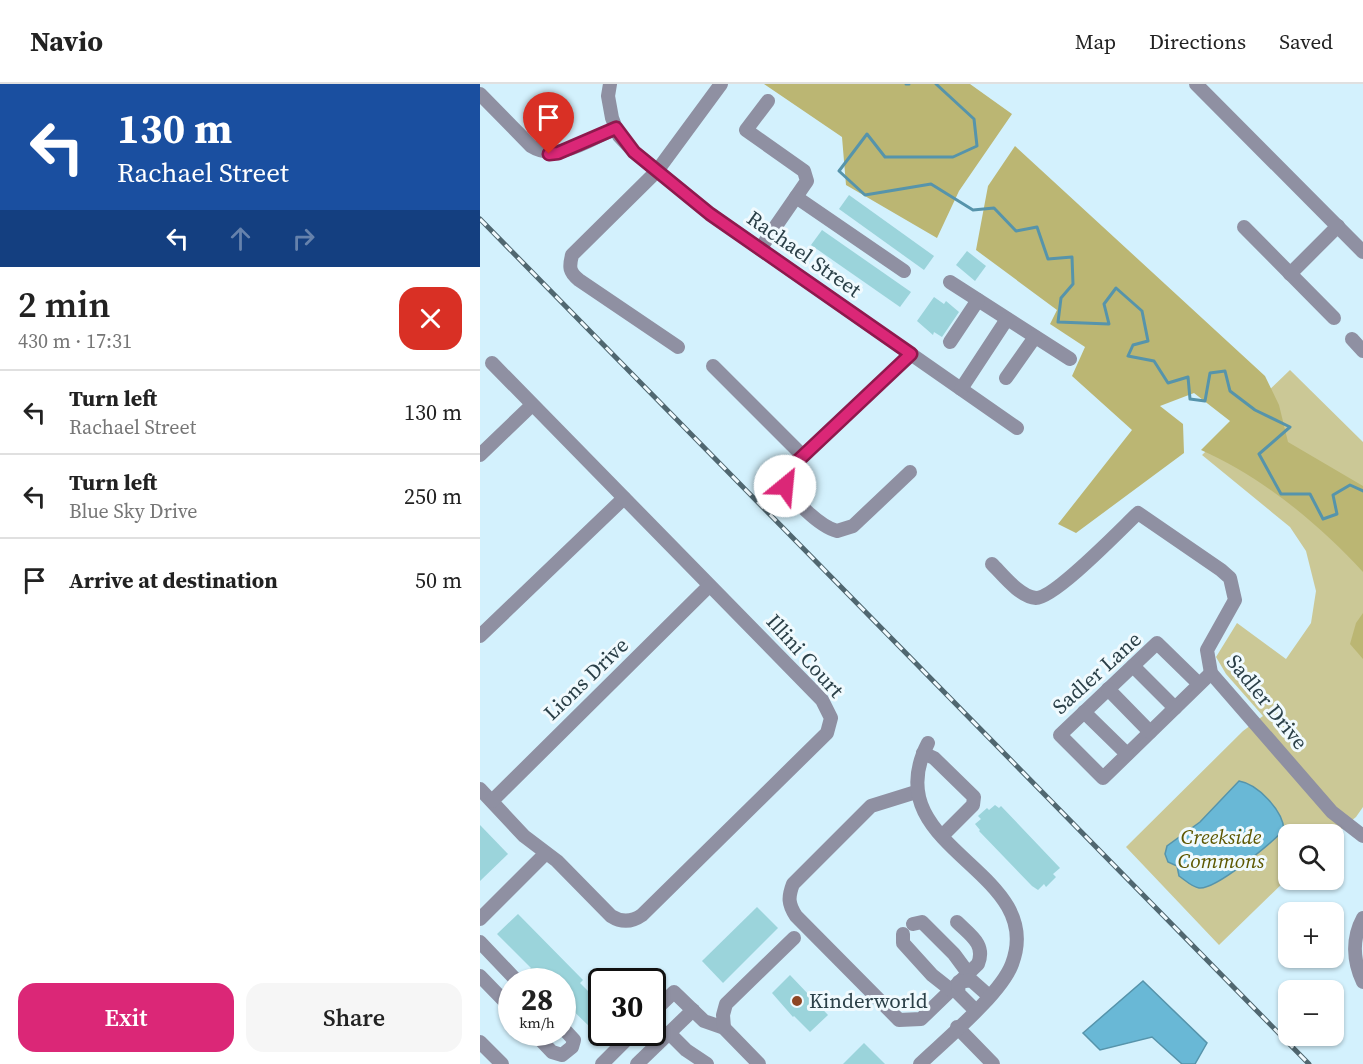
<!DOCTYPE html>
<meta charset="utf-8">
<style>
:root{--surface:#fff;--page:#f6f6f6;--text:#222;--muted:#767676;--line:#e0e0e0;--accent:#db2777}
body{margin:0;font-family:"Source Serif 4",serif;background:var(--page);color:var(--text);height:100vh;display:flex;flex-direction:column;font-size:22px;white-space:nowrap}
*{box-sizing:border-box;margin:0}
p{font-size:20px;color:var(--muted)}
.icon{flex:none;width:33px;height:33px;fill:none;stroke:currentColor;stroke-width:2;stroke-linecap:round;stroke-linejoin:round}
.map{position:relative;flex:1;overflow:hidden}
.panel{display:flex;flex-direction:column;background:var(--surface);width:480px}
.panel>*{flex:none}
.hud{background:#1a4fa0;color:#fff;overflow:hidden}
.controls{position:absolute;left:798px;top:740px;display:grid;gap:12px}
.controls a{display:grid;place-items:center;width:66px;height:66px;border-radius:12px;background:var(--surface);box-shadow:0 2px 4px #0004;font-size:30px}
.speed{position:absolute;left:18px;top:884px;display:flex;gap:12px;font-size:30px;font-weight:700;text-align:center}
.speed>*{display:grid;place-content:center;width:78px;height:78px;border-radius:50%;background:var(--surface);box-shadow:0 2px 4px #0004;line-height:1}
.speed small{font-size:15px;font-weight:400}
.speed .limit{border:3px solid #111;border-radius:9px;background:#fff;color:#111}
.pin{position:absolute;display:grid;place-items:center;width:51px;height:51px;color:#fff;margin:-62px -26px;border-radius:50% 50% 50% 0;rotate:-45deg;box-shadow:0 0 6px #0007}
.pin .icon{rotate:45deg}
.me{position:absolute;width:66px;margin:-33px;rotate:28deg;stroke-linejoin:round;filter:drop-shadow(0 0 4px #0008)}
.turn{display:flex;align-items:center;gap:21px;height:126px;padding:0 18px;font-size:27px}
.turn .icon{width:78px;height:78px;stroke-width:2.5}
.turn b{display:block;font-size:42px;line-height:51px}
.lanes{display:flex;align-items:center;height:57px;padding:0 18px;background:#0003;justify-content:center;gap:30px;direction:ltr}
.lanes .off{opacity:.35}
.round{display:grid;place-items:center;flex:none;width:63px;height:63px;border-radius:18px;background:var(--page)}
.head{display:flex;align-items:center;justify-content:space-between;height:102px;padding:0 18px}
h1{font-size:36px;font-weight:600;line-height:45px}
.primary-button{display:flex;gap:12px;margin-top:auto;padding:12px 18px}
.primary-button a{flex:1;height:69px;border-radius:18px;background:var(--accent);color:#fff;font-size:24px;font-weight:600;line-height:69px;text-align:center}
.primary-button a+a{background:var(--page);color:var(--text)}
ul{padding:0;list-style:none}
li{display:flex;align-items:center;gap:18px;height:84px;padding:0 18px;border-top:2px solid var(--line)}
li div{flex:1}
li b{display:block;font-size:22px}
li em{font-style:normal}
header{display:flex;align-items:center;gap:36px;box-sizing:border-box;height:84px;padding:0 30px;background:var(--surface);border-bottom:2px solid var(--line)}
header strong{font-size:28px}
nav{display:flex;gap:33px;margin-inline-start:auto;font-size:21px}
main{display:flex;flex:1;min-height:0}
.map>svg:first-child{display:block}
.green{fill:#cbc896}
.forest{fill:#bbb673}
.water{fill:#69b8d6;stroke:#5694ab;stroke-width:1.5}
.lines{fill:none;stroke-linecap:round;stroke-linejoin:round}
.stream{stroke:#5694ab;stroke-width:3}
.building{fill:#9bd4db}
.minor{stroke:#8f90a2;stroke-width:14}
.rail-casing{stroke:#506770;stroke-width:5}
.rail{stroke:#f0fafe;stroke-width:3;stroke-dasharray:9;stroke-linecap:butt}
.route-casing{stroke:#8e194d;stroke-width:15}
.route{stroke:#db2777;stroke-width:10}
.poi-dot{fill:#8e4624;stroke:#f0fafe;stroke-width:2}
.labels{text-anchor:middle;stroke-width:6;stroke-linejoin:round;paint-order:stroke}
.street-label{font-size:21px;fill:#2b4048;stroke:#f0fafe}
.park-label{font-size:21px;font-style:italic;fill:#5d5700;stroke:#f0fafe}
.poi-label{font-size:21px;fill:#2b4048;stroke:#f0fafe;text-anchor:start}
</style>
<header>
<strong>Navio</strong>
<nav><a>Map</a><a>Directions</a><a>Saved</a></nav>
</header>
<main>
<section class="panel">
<div class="hud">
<div class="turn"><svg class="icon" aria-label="left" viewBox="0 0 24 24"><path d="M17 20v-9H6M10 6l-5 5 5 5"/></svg><div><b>130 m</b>Rachael Street</div></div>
<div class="lanes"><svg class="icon" aria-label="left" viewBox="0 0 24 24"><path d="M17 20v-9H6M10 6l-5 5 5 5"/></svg><svg class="icon off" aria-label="ahead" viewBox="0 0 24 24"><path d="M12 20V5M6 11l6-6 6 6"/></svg><svg class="icon off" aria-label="right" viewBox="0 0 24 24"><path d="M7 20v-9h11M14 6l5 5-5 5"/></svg></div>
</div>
<div class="head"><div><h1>2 min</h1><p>430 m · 17:31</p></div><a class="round" style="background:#d93025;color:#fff"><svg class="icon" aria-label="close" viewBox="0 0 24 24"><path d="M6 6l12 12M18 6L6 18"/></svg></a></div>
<ul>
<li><svg class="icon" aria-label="left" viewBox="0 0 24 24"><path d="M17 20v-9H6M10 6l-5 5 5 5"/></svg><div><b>Turn left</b><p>Rachael Street</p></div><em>130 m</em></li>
<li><svg class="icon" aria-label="left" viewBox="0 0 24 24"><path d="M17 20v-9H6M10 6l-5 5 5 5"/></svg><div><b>Turn left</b><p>Blue Sky Drive</p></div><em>250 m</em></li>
<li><svg class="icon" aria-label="arrive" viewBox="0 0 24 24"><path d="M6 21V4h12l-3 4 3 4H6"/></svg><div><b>Arrive at destination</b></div><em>50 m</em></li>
</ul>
<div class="primary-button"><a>Exit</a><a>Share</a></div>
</section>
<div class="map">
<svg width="883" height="980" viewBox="0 0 883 980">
<rect width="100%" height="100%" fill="#d3f1fd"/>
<!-- green -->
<polygon class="green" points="810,286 883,358 883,723 876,733 854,751 808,750 808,794 739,861 646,763 763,647 783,632 746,590 736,573 757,539 806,575 831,539 836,507 826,467 810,443 722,371"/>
<!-- forest -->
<g class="forest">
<polygon points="284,0 490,0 532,30 479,107 457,154 366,101 362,53"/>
<path d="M 535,62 L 785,292 L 799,321 L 808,358 L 883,402 L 883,488 C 838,439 782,393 721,366 L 750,337 L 714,309 L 680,322 L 703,340 L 704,369 L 596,449 L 578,440 L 652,346 L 592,292 L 605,263 L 570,240 L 577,226 L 496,166 L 508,102 Z"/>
<polygon points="883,529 883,575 870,560 876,539"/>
</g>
<!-- water -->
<g class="water">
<path d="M 759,697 C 778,700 803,727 804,746 C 791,759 736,806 719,804 C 712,803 705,796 699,792 L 697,782 L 688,778 L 685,770 L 687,762 L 720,738 Z"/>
<polygon points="663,897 727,959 715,980 702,980 672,953 620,966 603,949"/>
</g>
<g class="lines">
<!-- stream -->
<g class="stream">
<polyline points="426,0 429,0"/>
<polyline points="456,0 494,35 497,62 473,73 405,73 387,50 359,87 385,111 451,100 493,126 514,124 536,147 557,143 568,175 592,173 593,200 581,214 578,238 629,240 624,220 636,204 662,227 668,257 653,261 648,272 674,277 688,299 708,293 710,315 725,317 730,289 745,287 750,307 775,326 810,343 779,370 801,410 830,410 843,435 857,430 853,411 870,401 883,407"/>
</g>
</g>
<!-- building -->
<g class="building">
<polygon points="369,111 454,172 444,186 359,125"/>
<polygon points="342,146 431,208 420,223 331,161"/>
<polygon points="487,167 506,182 495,197 476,181"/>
<polygon points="454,213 464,220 466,217 479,228 462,253 454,248 453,251 437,237"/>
<polygon points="515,721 519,724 521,722 580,784 573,790 576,793 566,803 564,800 558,806 552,802 499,747 500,746 495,740 501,735 498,732 507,724 509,726"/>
<polygon points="0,741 28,770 0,797"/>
<polygon points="277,823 298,844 243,899 222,877"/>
<polygon points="38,830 103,896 100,899 122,921 122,934 111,944 82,916 82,897 59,897 48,886 51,884 17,850"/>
<polygon points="310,891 348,931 330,948 314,932 313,933 292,909"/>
<polygon points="384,959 405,980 363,980"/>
</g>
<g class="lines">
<!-- minor -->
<g class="minor">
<polyline points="130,0 128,12 132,34 139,52 154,68 230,130 537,344"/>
<polyline points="716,0 883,168"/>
<path d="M 0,10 L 51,62 C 78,79 110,55 136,44"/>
<polyline points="316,113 424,187"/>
<polyline points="764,143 854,234"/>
<polyline points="280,165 327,97 324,87 266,46 288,17"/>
<polyline points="810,190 858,142"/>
<polyline points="470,198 590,275"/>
<polyline points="872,255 883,267"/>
<polyline points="470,258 498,216"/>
<path d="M 198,263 L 99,196 C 89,188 89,183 92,171 L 177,87 L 241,0"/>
<polyline points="233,282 323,372"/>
<polyline points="526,294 555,253"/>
<polyline points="481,305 527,235"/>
<polyline points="0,371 52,321"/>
<path d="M 430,388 L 373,442 L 357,447 C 341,443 307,413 304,395 L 307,387 L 431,270"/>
<path d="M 512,480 C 523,491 540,513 556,514 C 575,514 642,444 658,429 L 741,486 L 750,494 L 755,516 L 727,566 L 731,589 L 852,728 L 883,752"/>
<polyline points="0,552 144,414"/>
<polyline points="653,582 695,624"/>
<polyline points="718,599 677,559 580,651 623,694 731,589"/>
<polyline points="628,605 670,648"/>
<polyline points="604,628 647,670"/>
<polyline points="443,669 454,674 494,713 493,721 462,752"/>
<path d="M 0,705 L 44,752 L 77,777 L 131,832 C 142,839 152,838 162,831 L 347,649 L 351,634 L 342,616 L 12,279"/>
<path d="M 436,708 L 391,722 L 313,800 C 308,813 308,820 316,832 L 419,936 L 441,935 L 498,880 C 506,860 490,851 477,838"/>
<polyline points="12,717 229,502"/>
<path d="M 883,834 C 872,854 873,877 883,898"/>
<polyline points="0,835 65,770"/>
<polyline points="433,840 442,838 474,870 488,889"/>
<polyline points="423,850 423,859 452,891 471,906"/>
<polyline points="0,858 37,897"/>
<polyline points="0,892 32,925"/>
<polyline points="495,926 478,909 479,898 491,896 509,912"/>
<polyline points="172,929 194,908 224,937 244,944 279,980"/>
<polyline points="477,943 513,980"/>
<polyline points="244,944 243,931 246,920 314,854"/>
<polyline points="53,948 72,968 82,971 92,963 94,956 82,943"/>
<polyline points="189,949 206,966 227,980"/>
<polyline points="0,958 22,980"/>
<polyline points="122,980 154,948"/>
<polyline points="157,980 213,926"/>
<path d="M 440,980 C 465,956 521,910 532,880 C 568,785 393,765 448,659"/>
</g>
<!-- rail casing -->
<g class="rail-casing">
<polyline id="rail" points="0,135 829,980"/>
</g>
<!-- rail -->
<use href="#rail" class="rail"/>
</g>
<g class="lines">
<!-- route casing -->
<g class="route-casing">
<polyline id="route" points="69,70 78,69 136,44 154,68 230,130 431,270 307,387 304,395 305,402"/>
</g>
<!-- route -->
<use href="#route" class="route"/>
</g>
<!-- markers -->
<circle class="poi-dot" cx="317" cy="917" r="6"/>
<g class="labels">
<!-- street labels -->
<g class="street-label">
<text transform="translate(324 170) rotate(35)" y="7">Rachael Street</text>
<text transform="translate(325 572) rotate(48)" y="7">Illini Court</text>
<text transform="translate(617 589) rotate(-42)" y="7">Sadler Lane</text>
<text transform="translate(106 595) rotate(-44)" y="7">Lions Drive</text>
<text transform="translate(787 618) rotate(51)" y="7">Sadler Drive</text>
</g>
<!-- park labels -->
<g class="park-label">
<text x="741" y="760">Creekside<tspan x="741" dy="24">Commons</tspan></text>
</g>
<!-- poi labels -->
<g class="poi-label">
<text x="329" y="924">Kinderworld</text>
</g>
</g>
</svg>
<div class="controls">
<a><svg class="icon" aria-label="search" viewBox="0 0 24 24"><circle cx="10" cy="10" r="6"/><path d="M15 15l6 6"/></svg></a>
<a>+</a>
<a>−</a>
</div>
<div class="speed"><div>28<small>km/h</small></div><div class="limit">30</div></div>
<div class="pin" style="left:69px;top:70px;background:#d93025"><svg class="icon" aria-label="arrive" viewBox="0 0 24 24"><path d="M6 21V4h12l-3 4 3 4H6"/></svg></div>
<svg class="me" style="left:305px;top:402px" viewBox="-20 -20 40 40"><circle r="19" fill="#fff"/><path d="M0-13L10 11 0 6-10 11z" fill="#db2777"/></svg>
</div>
</main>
